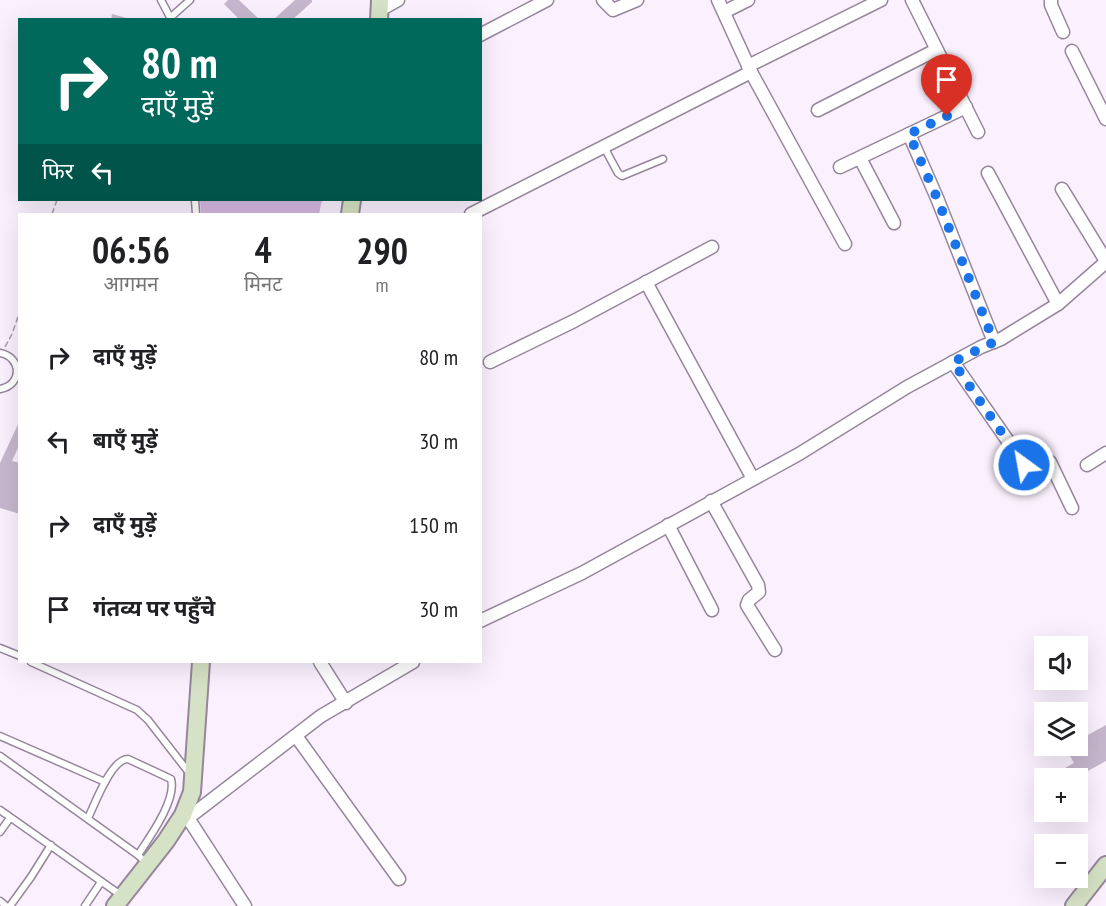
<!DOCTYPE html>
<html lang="hi">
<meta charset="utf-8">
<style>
:root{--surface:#fff;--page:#f2f2f2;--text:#202124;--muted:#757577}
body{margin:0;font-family:"PT Sans Narrow","Noto Sans Devanagari",sans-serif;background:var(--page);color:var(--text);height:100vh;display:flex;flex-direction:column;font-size:22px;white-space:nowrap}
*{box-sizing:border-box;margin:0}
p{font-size:20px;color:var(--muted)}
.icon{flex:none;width:33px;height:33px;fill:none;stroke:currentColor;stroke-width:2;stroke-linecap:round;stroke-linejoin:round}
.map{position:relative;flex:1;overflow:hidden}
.side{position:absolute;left:18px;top:213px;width:464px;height:450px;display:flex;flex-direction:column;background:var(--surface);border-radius:0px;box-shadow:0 6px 24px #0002}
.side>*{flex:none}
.guide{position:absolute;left:18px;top:18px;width:464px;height:183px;border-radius:0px;box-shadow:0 6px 24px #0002;background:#00695c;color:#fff;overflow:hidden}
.controls{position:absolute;left:1034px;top:636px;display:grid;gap:12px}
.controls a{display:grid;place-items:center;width:54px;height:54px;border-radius:0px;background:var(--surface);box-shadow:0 6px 24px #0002;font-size:30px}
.pin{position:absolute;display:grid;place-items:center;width:51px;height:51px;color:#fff;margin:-62px -26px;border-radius:50% 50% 50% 0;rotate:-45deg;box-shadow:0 0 6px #0007}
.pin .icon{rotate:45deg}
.me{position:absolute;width:66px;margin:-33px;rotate:328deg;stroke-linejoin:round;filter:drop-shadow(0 0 4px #0008)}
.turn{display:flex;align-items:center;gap:21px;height:126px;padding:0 24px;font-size:27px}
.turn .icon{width:78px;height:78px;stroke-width:2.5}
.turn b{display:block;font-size:42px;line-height:51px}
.then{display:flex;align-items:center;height:57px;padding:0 24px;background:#0003;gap:12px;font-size:22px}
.eta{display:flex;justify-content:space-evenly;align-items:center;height:102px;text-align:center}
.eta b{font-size:36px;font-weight:700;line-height:42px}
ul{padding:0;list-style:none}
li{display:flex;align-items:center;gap:18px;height:84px;padding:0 24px}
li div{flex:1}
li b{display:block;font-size:22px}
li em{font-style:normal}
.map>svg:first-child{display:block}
.forest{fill:#d6b8e2}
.building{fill:#c7b7ce}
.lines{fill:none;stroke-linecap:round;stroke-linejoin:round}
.lane-casing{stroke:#96869c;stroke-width:9}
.street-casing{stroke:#96869c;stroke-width:15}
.secondary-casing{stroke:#96869c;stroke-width:20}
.path{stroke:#a59da9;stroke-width:1.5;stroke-dasharray:6 3;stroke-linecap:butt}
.lane{stroke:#fff;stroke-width:6}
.street{stroke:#fff;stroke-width:12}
.secondary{stroke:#d6e2c5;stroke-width:16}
.route{stroke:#1a73e8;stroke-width:10;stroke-dasharray:0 18}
</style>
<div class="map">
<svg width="1106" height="906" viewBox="0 0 1106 906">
<rect width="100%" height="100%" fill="#faf0fe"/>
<!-- forest -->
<polygon class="forest" points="200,200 322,200 319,214 201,214"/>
<!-- building -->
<g class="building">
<polygon points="228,0 239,0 260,20 240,20 224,4"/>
<polygon points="295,0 312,0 312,2 292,20 273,20"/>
<polygon points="112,14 130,19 130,20 111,20"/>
<polygon points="20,420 20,449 18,448 12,461 20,463 20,514 0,508 0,463"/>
<polygon points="1106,725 1106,761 1075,778 1068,778 1063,769 1074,763 1065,747 1077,746 1077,741"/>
</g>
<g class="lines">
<!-- lane casing -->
<g class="lane-casing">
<g id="lane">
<polyline points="161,0 171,19"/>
<polyline points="171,17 190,0"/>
<polyline points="604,147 618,173 622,176 663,159"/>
<polyline points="195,200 196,214"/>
<path d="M 0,353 C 22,357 23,385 0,389"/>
<polyline points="0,648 20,656"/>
<polyline points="31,662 137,710 148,720 190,774"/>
<polyline points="0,736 105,782"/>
<polyline points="0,756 138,855 147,864"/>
<polyline points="0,810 122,896"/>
<path d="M 88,818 C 95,804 111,759 128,759 L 171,779 C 177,800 149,838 138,855"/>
<polyline points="0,832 10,818"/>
<polyline points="0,901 6,906"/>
<polyline points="10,906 31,877 51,845"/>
<polyline points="85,906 101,882"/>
</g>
</g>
<!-- street casing -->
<g class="street-casing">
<g id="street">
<polyline points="603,0 613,10 637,0"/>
<polyline points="718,0 751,72 845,244"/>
<polyline points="912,0 978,132"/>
<polyline points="1051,0 1051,5 1063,32"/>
<polyline points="380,10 398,0"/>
<polyline points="724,12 748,0"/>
<polyline points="480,35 547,0"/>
<polyline points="1072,51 1106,119"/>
<polyline points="748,66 881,0"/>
<polyline points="818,110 936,50"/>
<polyline points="909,134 937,198 994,342"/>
<polyline points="860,158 894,223"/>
<polyline points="840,167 966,107"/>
<polyline points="988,173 1058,304"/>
<polyline points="1062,189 1106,261"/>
<polyline points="471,214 751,72"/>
<polyline points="646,282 753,479"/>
<polyline points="490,362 574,321 712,247"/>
<polyline points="953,362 1026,467 1033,468 1046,459 1050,462 1072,508"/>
<polyline points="1087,465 1106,453"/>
<polyline points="711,501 758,585 759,592 749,600 747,605 775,650"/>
<polyline points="668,525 712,610"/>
<polyline points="480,621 582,573 799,454 907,387 981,347 1001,339 1058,304 1106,262"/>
<polyline points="320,662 346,703"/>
<polyline points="296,736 399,879"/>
<polyline points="183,815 188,818 245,906"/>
<polyline points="188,818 321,716 413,662"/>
</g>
</g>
<!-- secondary casing -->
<g class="secondary-casing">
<g id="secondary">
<polyline points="379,20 380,0"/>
<polyline points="350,214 352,200"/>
<polyline points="115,906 166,841 183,815 192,792 201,662"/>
<polyline points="1074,906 1106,865"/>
</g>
</g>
<!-- path -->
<g class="path">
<polyline points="52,214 57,200"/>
<polyline points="5,347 12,334 20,311"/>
</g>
<!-- lane -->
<use href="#lane" class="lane"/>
<!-- street -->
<use href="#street" class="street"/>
<!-- secondary -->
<use href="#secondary" class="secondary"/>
</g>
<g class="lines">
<!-- route -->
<polyline class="route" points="947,116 909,134 937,198 994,342 953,362 1024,465"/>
</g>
</svg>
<div class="controls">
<a><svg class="icon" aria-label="sound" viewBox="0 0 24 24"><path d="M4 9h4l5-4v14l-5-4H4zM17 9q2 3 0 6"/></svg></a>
<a><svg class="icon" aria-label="layers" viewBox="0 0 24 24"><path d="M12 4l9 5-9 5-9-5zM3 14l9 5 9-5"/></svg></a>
<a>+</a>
<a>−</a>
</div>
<div class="pin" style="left:947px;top:116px;background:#d93025"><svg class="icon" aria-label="arrive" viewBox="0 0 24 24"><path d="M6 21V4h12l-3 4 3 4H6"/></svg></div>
<svg class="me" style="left:1024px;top:465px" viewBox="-20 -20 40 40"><circle r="17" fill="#1a73e8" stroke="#fff" stroke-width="3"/><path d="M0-11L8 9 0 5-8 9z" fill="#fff"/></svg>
<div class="guide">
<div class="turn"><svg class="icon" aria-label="right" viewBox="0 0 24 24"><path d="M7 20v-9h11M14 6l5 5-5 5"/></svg><div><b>80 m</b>दाएँ मुड़ें</div></div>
<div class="then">फिर<svg class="icon" aria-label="left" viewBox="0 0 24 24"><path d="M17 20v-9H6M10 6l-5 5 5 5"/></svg></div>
</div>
<section class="side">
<div class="eta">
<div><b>06:56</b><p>आगमन</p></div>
<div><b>4</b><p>मिनट</p></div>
<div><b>290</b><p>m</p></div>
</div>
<ul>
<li><svg class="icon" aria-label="right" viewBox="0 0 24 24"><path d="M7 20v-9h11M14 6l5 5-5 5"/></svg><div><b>दाएँ मुड़ें</b></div><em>80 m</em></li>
<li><svg class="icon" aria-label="left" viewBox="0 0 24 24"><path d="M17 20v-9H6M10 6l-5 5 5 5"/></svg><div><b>बाएँ मुड़ें</b></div><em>30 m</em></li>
<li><svg class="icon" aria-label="right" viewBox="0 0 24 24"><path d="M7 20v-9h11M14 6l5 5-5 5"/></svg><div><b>दाएँ मुड़ें</b></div><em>150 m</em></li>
<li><svg class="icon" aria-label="arrive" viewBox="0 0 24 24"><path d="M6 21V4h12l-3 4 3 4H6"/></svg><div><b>गंतव्य पर पहुँचे</b></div><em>30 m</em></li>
</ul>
</section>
</div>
